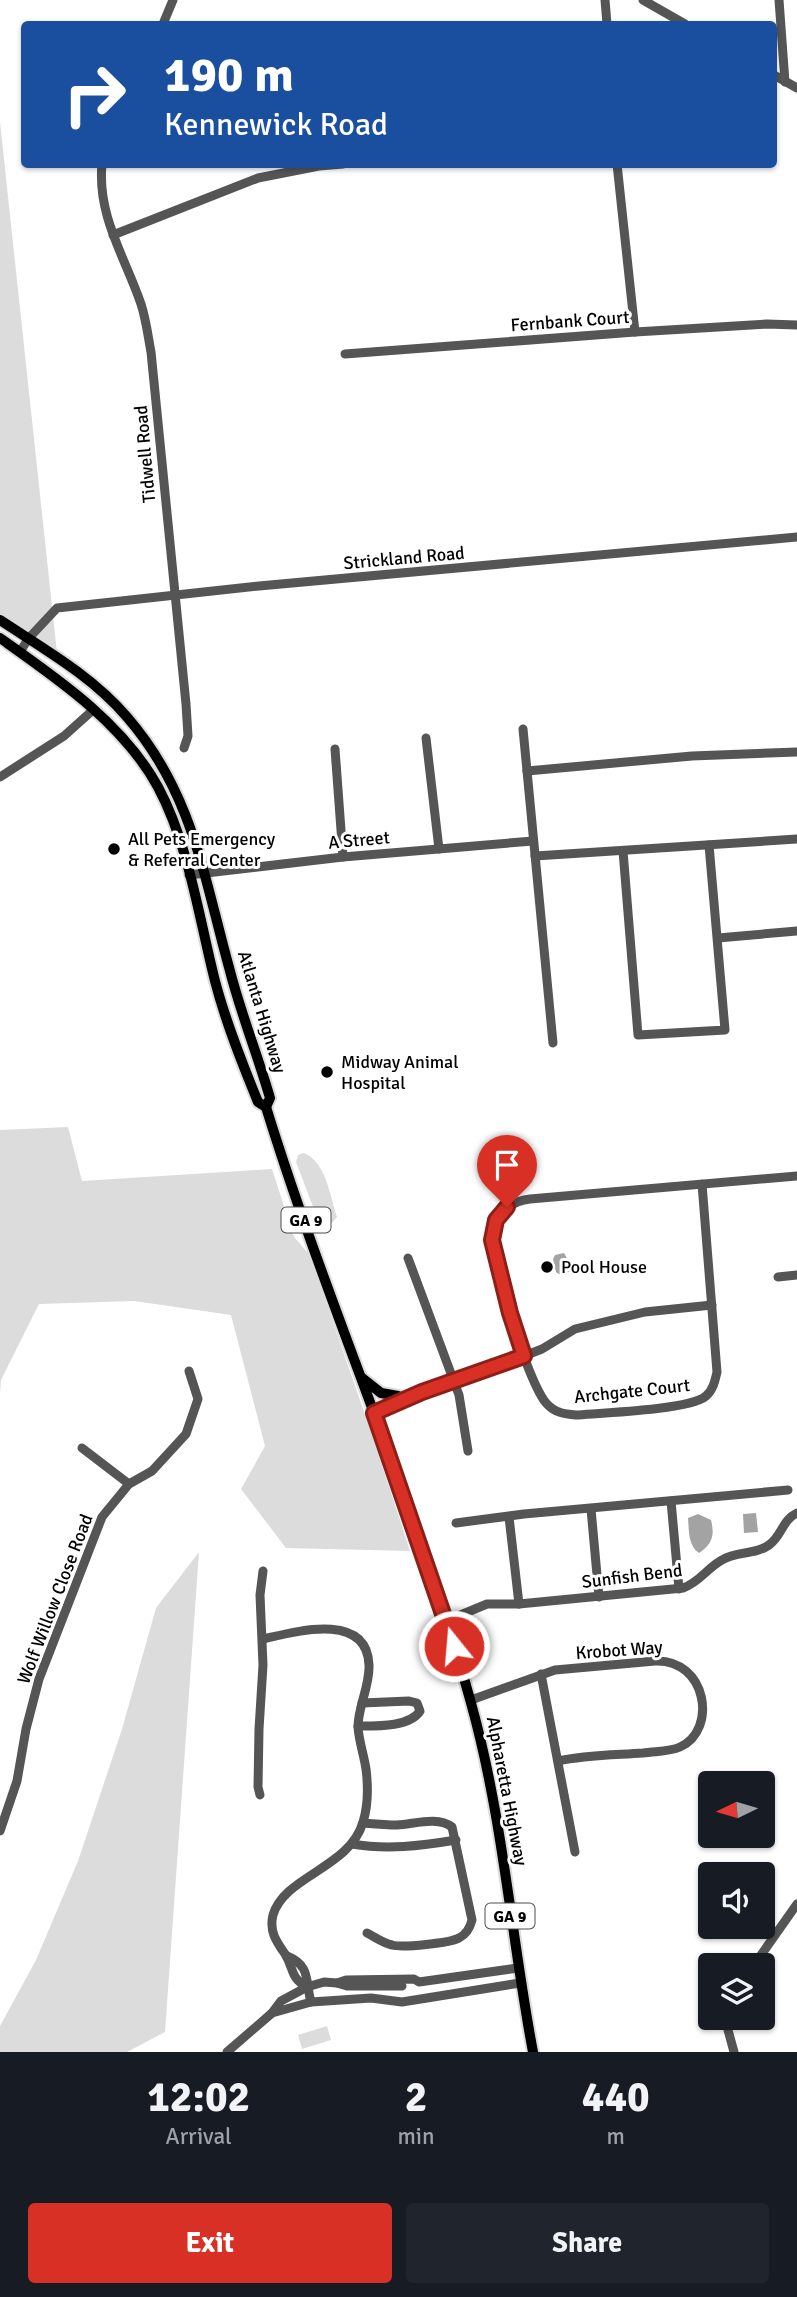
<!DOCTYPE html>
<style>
:root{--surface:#171b24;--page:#20242c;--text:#f1f3f6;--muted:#9ea1a6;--accent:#d93025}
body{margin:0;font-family:Signika,sans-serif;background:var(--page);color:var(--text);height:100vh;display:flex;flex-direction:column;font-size:26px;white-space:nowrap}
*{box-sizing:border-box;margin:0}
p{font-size:23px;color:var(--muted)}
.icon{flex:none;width:38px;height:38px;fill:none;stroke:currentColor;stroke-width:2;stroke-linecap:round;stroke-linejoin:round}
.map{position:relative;height:2052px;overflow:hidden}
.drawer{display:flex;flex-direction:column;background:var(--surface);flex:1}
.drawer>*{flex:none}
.top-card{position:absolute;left:21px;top:21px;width:756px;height:147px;border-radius:7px;box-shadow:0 2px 5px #0004;background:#1a4fa0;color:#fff;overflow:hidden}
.needle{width:46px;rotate:265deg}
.buttons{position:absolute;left:698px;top:1771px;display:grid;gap:14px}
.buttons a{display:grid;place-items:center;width:77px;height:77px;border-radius:7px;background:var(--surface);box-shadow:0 2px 5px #0004;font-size:35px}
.pin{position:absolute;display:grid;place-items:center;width:60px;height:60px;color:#fff;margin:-72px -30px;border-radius:50% 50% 50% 0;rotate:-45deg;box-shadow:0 0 7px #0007}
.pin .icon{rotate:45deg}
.me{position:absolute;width:77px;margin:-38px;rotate:343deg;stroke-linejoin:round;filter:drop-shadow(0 0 5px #0008)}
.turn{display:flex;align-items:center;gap:24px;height:147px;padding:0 28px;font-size:32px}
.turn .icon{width:91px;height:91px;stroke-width:2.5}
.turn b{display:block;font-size:49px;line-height:60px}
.eta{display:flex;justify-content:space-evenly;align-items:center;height:119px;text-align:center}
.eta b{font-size:42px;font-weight:800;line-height:49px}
.action{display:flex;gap:14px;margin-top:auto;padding:14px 28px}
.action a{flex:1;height:80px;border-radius:7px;background:var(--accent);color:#fff;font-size:28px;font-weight:800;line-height:80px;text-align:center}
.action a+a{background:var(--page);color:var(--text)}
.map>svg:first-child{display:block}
.green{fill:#dcdcdc}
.water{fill:#a3a3a3}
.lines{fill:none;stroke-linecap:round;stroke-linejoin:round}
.major-casing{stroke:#dbdbdb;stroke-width:14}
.minor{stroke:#555;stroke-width:9}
.major{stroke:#000;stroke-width:10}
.route-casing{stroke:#8d1f18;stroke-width:18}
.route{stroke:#d93025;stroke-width:12}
.poi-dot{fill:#000;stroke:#fff;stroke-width:2.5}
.labels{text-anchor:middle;stroke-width:6;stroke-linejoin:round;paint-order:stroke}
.shield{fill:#fff;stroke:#4c4c4c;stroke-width:2}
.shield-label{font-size:16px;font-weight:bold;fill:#000}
.street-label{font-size:18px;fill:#000;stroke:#fff}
.poi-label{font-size:18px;fill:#000;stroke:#fff;text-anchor:start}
</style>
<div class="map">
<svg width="797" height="2052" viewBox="0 0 797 2052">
<rect width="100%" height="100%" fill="#fff"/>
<!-- green -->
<g class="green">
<polygon points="0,122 57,653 0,616"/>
<polygon points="68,1127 82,1181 272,1169 294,1237 309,1254 374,1440 410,1551 286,1548 241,1489 265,1446 231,1315 134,1301 39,1304 1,1380 0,1395 0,1130"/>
<path d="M 304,1153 C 326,1162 330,1196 337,1217 L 331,1224 L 320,1225 L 296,1162 L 298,1155 Z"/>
<polygon points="199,1552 165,2032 127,2052 0,2052 0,2026 36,1960 78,1861 122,1729 156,1608"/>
<polygon points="327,2026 331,2040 302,2049 298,2035"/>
</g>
<!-- water -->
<g class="water">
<polygon points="564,1253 569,1262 569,1272 559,1274 556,1272 553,1259 555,1255"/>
<polygon points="756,1513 758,1532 744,1533 743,1514"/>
<path d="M 698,1514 L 711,1520 C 715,1536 712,1544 699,1553 C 688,1546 689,1530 688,1518 Z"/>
</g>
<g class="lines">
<!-- major casing -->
<g class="major-casing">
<g id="major">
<path d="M 0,620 C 44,649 92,676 127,717 C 193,793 204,878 230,971 C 241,1014 258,1056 270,1098 L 266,1107"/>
<path d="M 0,638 C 58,679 123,723 158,787 C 189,845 199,918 215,981 C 226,1023 242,1063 258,1102 L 266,1107"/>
<path d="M 266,1107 C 328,1308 415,1500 471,1703 C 503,1817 511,1936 533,2052"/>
<polyline points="362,1378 381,1393 398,1396 405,1400"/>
</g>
</g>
<!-- minor -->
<g class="minor">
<polyline points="605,0 607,24"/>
<polyline points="643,0 685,24"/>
<polyline points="779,0 785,82"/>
<polyline points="163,24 173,0"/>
<polyline points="774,75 797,88"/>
<path d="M 102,164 C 97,216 125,257 141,304 C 146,319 148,336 151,352 L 186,704 L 188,736 L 184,748"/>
<polyline points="617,164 635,332"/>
<polyline points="113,235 258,178 319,166 343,164"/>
<polyline points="345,354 635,332 767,324 797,325"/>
<polyline points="20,652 28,639 57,608 259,586 797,537"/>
<polyline points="523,729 553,1043"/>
<polyline points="426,738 439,849"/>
<polyline points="335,749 343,857"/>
<polyline points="527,771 692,756 797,752"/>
<polyline points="0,777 64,736 93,710"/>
<polyline points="623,851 638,1035 725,1030 709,845"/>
<polyline points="535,856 797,839"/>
<polyline points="189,875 343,857 533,841"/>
<polyline points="718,938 797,931"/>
<path d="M 702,1184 L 717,1372 C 715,1381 713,1390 706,1396 C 690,1410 601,1413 576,1415 C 565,1414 555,1413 547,1404 C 528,1384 487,1252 494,1227 C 499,1210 514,1201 530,1199 L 797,1176"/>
<polyline points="408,1258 459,1395 468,1451"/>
<polyline points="778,1277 797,1275"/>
<polyline points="374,1413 423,1392 524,1356 542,1349 575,1329 645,1312 712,1305"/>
<polyline points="82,1448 129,1484"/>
<polyline points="671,1501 679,1589"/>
<polyline points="591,1509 599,1597"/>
<polyline points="509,1517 519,1604"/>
<polyline points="456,1523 524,1514 788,1490"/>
<path d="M 445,1617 L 458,1616 L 487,1604 L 519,1604 L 683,1588 C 700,1582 707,1568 722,1560 C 737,1551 755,1555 769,1545 C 782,1536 782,1520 797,1513"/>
<path d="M 263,1639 C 294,1632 367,1611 369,1665 C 370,1686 358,1706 358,1727 C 359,1742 364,1755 366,1769 C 368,1785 368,1806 363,1822 C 350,1868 284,1876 273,1915 C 269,1931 276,1941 285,1954 C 294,1968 290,1978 307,1987"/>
<polyline points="541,1674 575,1852"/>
<path d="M 471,1700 L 555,1670 L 655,1661 C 707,1659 718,1730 680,1747 C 669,1752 656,1751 643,1753 C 615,1755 585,1755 558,1761"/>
<path d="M 358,1726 C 377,1726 410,1727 420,1711 L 417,1703 L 409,1701 L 362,1703"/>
<polyline points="260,1795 258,1787 259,1729 263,1665 260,1595 263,1571"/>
<path d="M 363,1823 C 375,1824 386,1825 397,1825 C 415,1824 437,1816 452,1827 L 472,1920 C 470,1928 467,1934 459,1938 C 450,1943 403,1948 392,1945 C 383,1943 375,1937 367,1933"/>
<polyline points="0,1831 17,1781 26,1729 39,1679 102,1517 129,1484 152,1471 186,1434 198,1399 189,1371"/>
<path d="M 352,1844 C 387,1850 420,1846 456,1840"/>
<path d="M 287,1956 C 311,1966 305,1980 311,2002"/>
<polyline points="754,1965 797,1904"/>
<polyline points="337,1983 347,1986 402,1986"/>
<polyline points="272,2013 311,2002 371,1998 402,2002 520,1983"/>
<polyline points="728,2018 728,2030 734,2052"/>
<polyline points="227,2052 272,2013 281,2001 307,1987 324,1982 337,1983 346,1980 414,1979 419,1982 518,1968"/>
</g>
<!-- major -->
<use href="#major" class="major"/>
</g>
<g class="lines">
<!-- route casing -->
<g class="route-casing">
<polyline id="route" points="454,1646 374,1413 422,1392 524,1356 510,1313 492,1240 496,1220 507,1207"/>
</g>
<!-- route -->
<use href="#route" class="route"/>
</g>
<!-- markers -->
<g class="poi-dot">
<circle cx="114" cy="849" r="7"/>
<circle cx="327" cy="1072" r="7"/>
<circle cx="547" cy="1267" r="7"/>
</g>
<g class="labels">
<!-- shield labels -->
<g class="shield">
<rect x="281.5" y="1207.5" width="49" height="25" rx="5"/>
<rect x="485.5" y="1903.5" width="49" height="25" rx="5"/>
</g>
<g class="shield-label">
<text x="306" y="1226">GA 9</text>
<text x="510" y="1922">GA 9</text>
</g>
<!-- street labels -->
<g class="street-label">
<text transform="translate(570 321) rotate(-4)" y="6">Fernbank Court</text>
<text transform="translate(145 454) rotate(-95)" y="6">Tidwell Road</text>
<text transform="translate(404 558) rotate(-5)" y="6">Strickland Road</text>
<text transform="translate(359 840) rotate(-5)" y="6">A Street</text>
<text transform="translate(262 1012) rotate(73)" y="6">Atlanta Highway</text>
<text transform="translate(632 1391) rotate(-6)" y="6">Archgate Court</text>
<text transform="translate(632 1576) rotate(-7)" y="6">Sunfish Bend</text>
<text transform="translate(55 1599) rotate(-69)" y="6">Wolf Willow Close Road</text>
<text transform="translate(619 1650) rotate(-4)" y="6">Krobot Way</text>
<text transform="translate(507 1791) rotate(79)" y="6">Alpharetta Highway</text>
</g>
<!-- poi labels -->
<g class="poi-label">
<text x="128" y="845">All Pets Emergency<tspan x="128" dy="21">&amp; Referral Center</tspan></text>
<text x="341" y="1068">Midway Animal<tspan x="341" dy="21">Hospital</tspan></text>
<text x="561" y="1273">Pool House</text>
</g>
</g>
</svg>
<div class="buttons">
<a><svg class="needle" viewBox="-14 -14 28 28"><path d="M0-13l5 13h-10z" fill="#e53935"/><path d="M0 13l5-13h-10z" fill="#9ea1a6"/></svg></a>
<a><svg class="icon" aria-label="sound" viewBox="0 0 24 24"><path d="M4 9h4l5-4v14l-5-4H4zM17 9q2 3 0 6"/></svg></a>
<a><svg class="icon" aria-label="layers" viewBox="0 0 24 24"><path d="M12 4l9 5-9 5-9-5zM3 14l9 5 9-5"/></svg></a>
</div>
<div class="pin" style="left:507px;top:1207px;background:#d93025"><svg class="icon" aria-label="arrive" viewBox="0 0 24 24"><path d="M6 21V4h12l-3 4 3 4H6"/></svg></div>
<svg class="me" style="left:454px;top:1646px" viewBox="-20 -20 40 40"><circle r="17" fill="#d93025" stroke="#fff" stroke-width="3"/><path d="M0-11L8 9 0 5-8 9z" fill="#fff"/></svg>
<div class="top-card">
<div class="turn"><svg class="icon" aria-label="right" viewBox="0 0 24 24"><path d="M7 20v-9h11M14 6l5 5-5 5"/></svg><div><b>190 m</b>Kennewick Road</div></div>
</div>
</div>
<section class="drawer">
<div class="eta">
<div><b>12:02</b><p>Arrival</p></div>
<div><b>2</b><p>min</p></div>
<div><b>440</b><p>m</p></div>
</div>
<div class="action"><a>Exit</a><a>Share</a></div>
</section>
